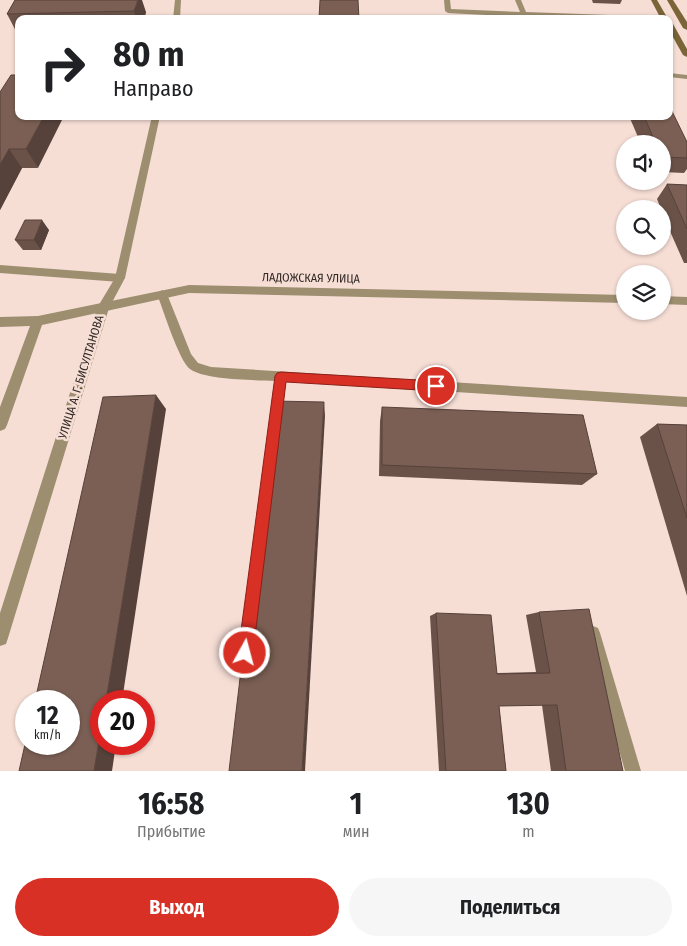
<!DOCTYPE html>
<html lang="ru">
<meta charset="utf-8">
<style>
:root{--surface:#fff;--page:#f6f6f6;--text:#202124;--muted:#757577;--accent:#d93025}
body{margin:0;font-family:"Fira Sans Condensed",sans-serif;background:var(--page);color:var(--text);height:100vh;display:flex;flex-direction:column;font-size:19px;white-space:nowrap}
*{box-sizing:border-box;margin:0}
p{font-size:16px;color:var(--muted)}
.icon{flex:none;width:28px;height:28px;fill:none;stroke:currentColor;stroke-width:2;stroke-linecap:round;stroke-linejoin:round}
.map{position:relative;height:771px;overflow:hidden}
.drawer{display:flex;flex-direction:column;background:var(--surface);flex:1}
.drawer>*{flex:none}
.guide{position:absolute;left:15px;top:15px;width:658px;height:105px;border-radius:10px;box-shadow:0 1px 4px #0004;background:#fff;color:var(--text);overflow:hidden}
.fabs{position:absolute;left:616px;top:135px;display:grid;gap:10px}
.fabs a{display:grid;place-items:center;width:55px;height:55px;border-radius:50%;background:var(--surface);box-shadow:0 1px 4px #0004;font-size:25px}
.speed{position:absolute;left:15px;top:690px;display:flex;gap:10px;font-size:25px;font-weight:700;text-align:center}
.speed>*{display:grid;place-content:center;width:65px;height:65px;border-radius:50%;background:var(--surface);box-shadow:0 1px 4px #0004;line-height:1}
.speed small{font-size:12px;font-weight:400}
.speed .limit{border:8px solid #d22;background:#fff;color:#111}
.pin{position:absolute;display:grid;place-items:center;width:42px;height:42px;color:#fff;margin:-21px;border:2px solid #fff;border-radius:50%;box-shadow:0 1px 5px #0007}
.me{position:absolute;width:55px;margin:-28px;rotate:7deg;stroke-linejoin:round;filter:drop-shadow(0 0 4px #0008)}
.turn{display:flex;align-items:center;gap:18px;height:105px;padding:0 15px;font-size:22px}
.turn .icon{width:65px;height:65px;stroke-width:2.5}
.turn b{display:block;font-size:35px;line-height:42px}
.eta{display:flex;justify-content:space-evenly;align-items:center;height:85px;text-align:center}
.eta b{font-size:30px;font-weight:700;line-height:35px}
.action{display:flex;gap:10px;margin-top:auto;padding:10px 15px}
.action a{flex:1;height:58px;border-radius:30px;background:var(--accent);color:#fff;font-size:20px;font-weight:700;line-height:58px;text-align:center}
.action a+a{background:var(--page);color:var(--text)}
.map>svg:first-child{display:block}
.lines{fill:none;stroke-linecap:round;stroke-linejoin:round}
.service{fill:#9d8e70;fill-rule:evenodd}
.minor{fill:#9d8e70;fill-rule:evenodd}
.tertiary{fill:#9d8e70;fill-rule:evenodd}
.secondary{fill:#7b6437;fill-rule:evenodd}
.wall{fill:#6a5248}
.shaded-wall{fill:#56423b}
.building{fill:#7b5f54;stroke:#56423b}
.route{fill:#d93025;stroke:#8d1f18}
.labels{text-anchor:middle;stroke-width:5;stroke-linejoin:round;paint-order:stroke}
.street-label{font-size:12px;fill:#312925;stroke:#f6ded5}
</style>
<div class="map">
<svg width="687" height="771" viewBox="0 0 687 771">
<rect width="100%" height="100%" fill="#f6ded5"/>
<g class="lines">
<!-- service -->
<g class="service">
<polygon points="444,0 450,0 451,9 520,12 515,0 521,0 526,12 665,17 668,19 524,17 448,13 445,11"/>
<polygon points="669,73 687,75 687,79 669,77"/>
<polygon points="0,265 120,274 125,278 120,282 0,273"/>
<path d="M 162,290 L 167,294 L 191,354 L 198,363 L 211,367 L 687,397 L 687,407 L 286,381 L 282,415 L 280,419 L 276,420 L 272,419 L 270,415 L 275,381 C 255,380 204,380 190,369 C 179,361 163,309 157,294 Z"/>
<polygon points="593,626 598,628 600,633 641,771 625,771 586,633 588,628"/>
</g>
<!-- minor -->
<g class="minor">
<polygon points="175,0 181,0 180,19 173,19"/>
<polygon points="152,116 160,116 125,278 109,308 8,638 6,644 0,646 0,613 97,308 115,278"/>
</g>
<!-- tertiary -->
<g class="tertiary">
<polygon points="189,285 625,295 625,303 189,293 42,325 7,425 5,429 0,431 0,407 30,326 0,327 0,317 38,316"/>
<polygon points="662,296 687,297 687,305 662,304"/>
</g>
<!-- secondary -->
<g class="secondary">
<polygon points="651,0 657,0 668,19 661,19"/>
<polygon points="667,0 673,0 687,22 687,30 683,28"/>
<polygon points="669,22 673,24 687,49 687,57 683,55 669,30"/>
</g>
</g>
<!-- wall -->
<g class="wall">
<polygon points="15,0 146,12 144,19 19,19 19,33 17,33 7,14"/>
<polygon points="592,0 622,0 620,4 593,3"/>
<polygon points="0,92 38,168 22,168 0,210"/>
<polygon points="629,116 669,116 687,142 687,169 684,173 662,172 662,144 641,144"/>
<polygon points="667,184 687,185 687,263 684,263 662,213 662,209 661,209 657,199"/>
<polygon points="49,230 41,250 23,250 15,240"/>
<polygon points="382,407 597,474 582,485 379,476 380,421"/>
<polygon points="657,424 687,425 687,596 640,437"/>
<polygon points="539,612 623,771 551,771 542,705 499,706 506,771 439,771 430,616 436,613 497,673 536,672 526,615"/>
</g>
<!-- shaded-wall -->
<g class="shaded-wall">
<polygon points="138,0 142,0 146,12 144,19 136,19 134,11"/>
<polygon points="44,116 64,116 38,168 26,149"/>
<polygon points="9,149 22,168 0,210 0,165"/>
<polygon points="42,220 49,230 41,250 34,240"/>
<polygon points="156,395 166,409 122,701 106,701"/>
<polygon points="324,402 325,416 305,771 302,771"/>
<polygon points="101,729 101,744 116,744 112,771 94,771"/>
</g>
<!-- building -->
<g class="building">
<polygon points="15,0 138,0 134,11 7,14"/>
<polygon points="320,0 358,0 359,19 319,19"/>
<polygon points="11,75 19,75 19,116 44,116 26,149 9,149 0,165 0,92"/>
<polygon points="669,105 687,142 687,158 662,157 662,144 656,144 644,116 669,116"/>
<polygon points="667,184 687,185 687,229"/>
<polygon points="25,220 42,220 34,240 15,240"/>
<polygon points="156,395 106,701 101,701 101,729 94,771 19,771 26,740 26,744 69,744 69,701 35,701 103,397"/>
<polygon points="273,401 324,402 302,771 229,771"/>
<polygon points="382,407 583,415 597,474 382,465"/>
<polygon points="657,424 687,425 687,518"/>
<polygon points="589,609 623,771 566,771 557,705 499,706 506,771 446,771 436,613 491,615 497,674 550,673 539,612"/>
</g>
<!-- route -->
<polygon class="route" points="281,372 436,381 440,383 441,386 440,389 436,391 286,382 253,653 250,658 245,660 240,658 238,653 275,376 277,373"/>
<g class="labels">
<!-- street labels -->
<g class="street-label">
<text transform="translate(311 278) rotate(1)" y="4">ЛАДОЖСКАЯ УЛИЦА</text>
<text transform="translate(81 377) rotate(-73)" y="4">УЛИЦА А. Г. БИСУЛТАНОВА</text>
</g>
</g>
</svg>
<div class="fabs">
<a><svg class="icon" aria-label="sound" viewBox="0 0 24 24"><path d="M4 9h4l5-4v14l-5-4H4zM17 9q2 3 0 6"/></svg></a>
<a><svg class="icon" aria-label="search" viewBox="0 0 24 24"><circle cx="10" cy="10" r="6"/><path d="M15 15l6 6"/></svg></a>
<a><svg class="icon" aria-label="layers" viewBox="0 0 24 24"><path d="M12 4l9 5-9 5-9-5zM3 14l9 5 9-5"/></svg></a>
</div>
<div class="speed"><div>12<small>km/h</small></div><div class="limit">20</div></div>
<div class="pin" style="left:436px;top:386px;background:#d93025"><svg class="icon" aria-label="arrive" viewBox="0 0 24 24"><path d="M6 21V4h12l-3 4 3 4H6"/></svg></div>
<svg class="me" style="left:245px;top:653px" viewBox="-20 -20 40 40"><circle r="17" fill="#d93025" stroke="#fff" stroke-width="3"/><path d="M0-11L8 9 0 5-8 9z" fill="#fff"/></svg>
<div class="guide">
<div class="turn"><svg class="icon" aria-label="right" viewBox="0 0 24 24"><path d="M7 20v-9h11M14 6l5 5-5 5"/></svg><div><b>80 m</b>Направо</div></div>
</div>
</div>
<section class="drawer">
<div class="eta">
<div><b>16:58</b><p>Прибытие</p></div>
<div><b>1</b><p>мин</p></div>
<div><b>130</b><p>m</p></div>
</div>
<div class="action"><a>Выход</a><a>Поделиться</a></div>
</section>
